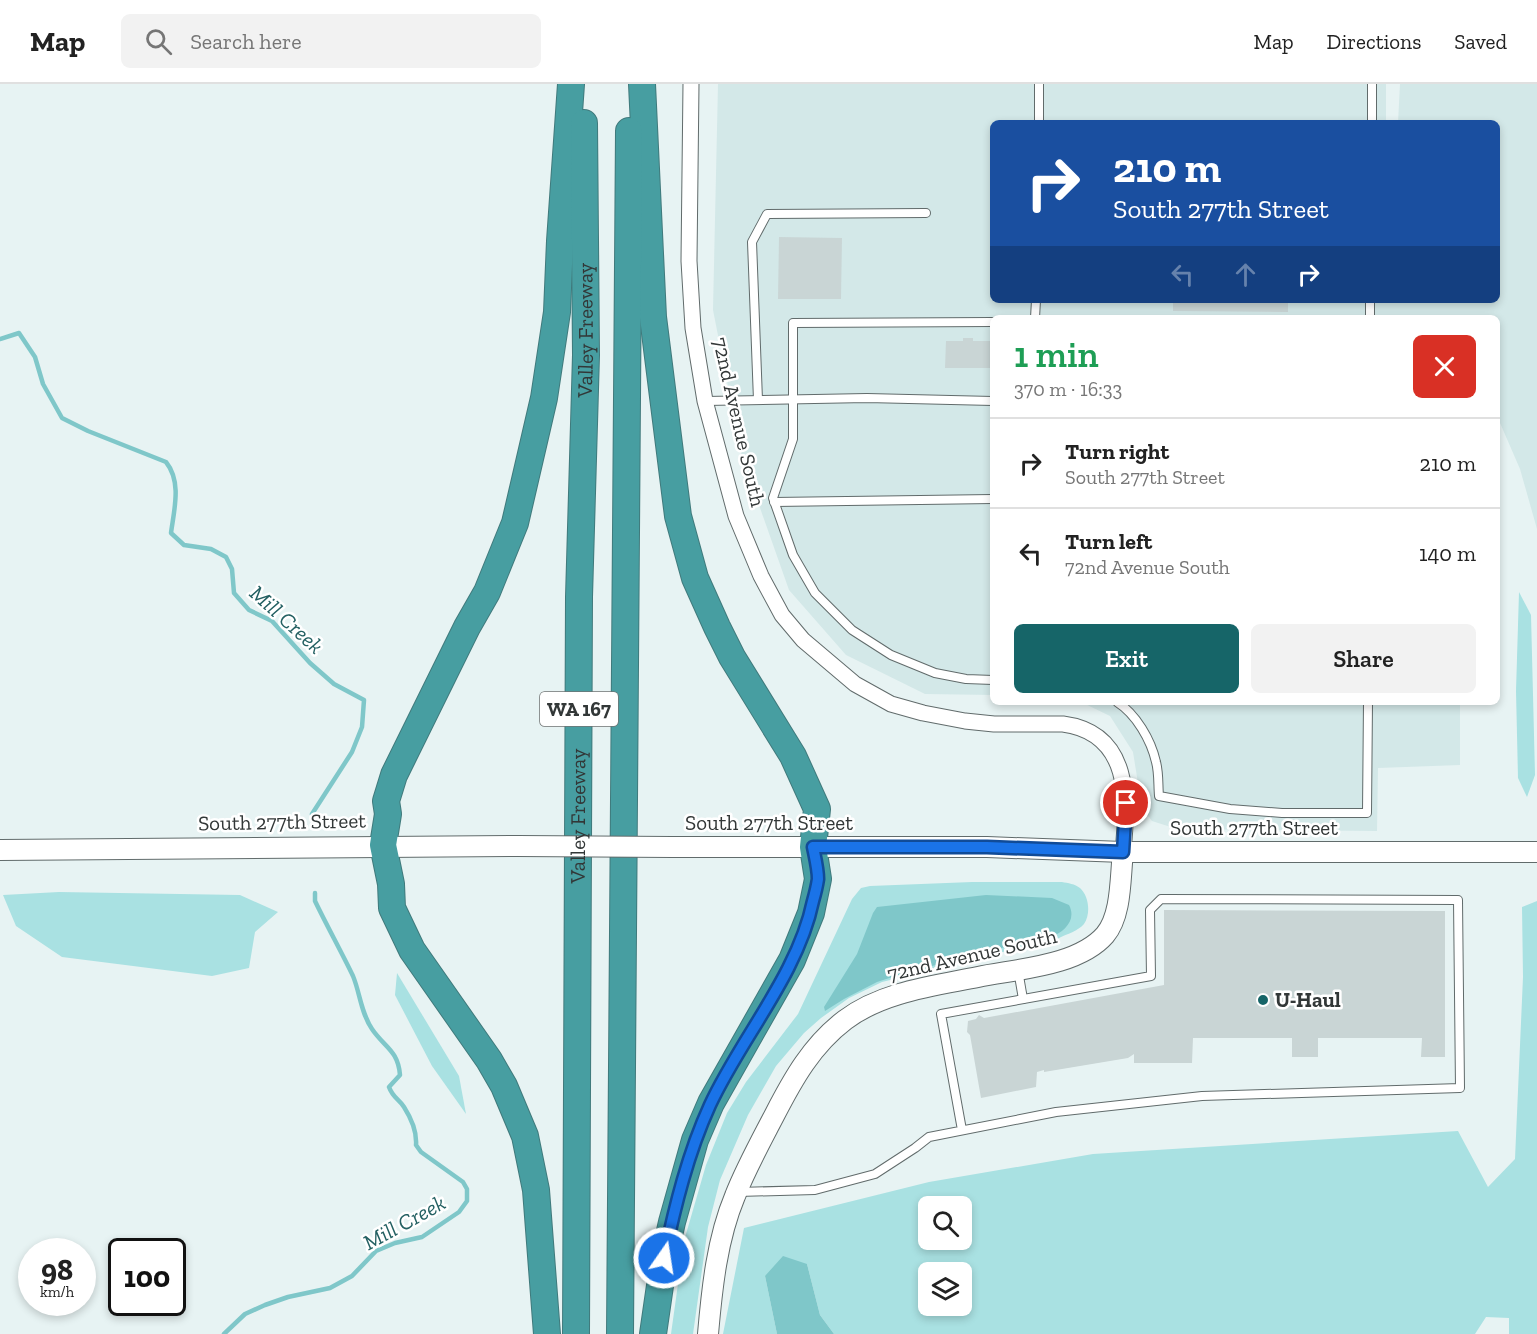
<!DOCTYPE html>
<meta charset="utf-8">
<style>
:root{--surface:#fff;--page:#f2f2f2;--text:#222;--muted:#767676;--line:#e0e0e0;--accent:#166568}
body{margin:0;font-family:"Zilla Slab",serif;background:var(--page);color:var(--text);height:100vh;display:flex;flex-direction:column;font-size:22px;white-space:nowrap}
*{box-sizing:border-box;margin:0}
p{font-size:20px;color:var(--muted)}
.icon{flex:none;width:33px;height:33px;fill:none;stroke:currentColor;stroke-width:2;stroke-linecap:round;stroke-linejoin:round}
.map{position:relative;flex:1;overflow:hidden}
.panel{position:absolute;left:990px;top:231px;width:510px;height:390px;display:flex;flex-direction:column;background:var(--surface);border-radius:9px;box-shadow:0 3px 9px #0003}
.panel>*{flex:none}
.top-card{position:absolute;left:990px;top:36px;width:510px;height:183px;border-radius:9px;box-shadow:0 3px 9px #0003;background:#1a4fa0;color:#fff;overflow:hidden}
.fabs{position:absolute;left:918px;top:1112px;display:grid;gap:12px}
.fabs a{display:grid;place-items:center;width:54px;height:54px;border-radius:9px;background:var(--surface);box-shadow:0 3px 9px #0003;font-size:30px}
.speed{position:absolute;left:18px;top:1154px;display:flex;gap:12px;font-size:30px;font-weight:700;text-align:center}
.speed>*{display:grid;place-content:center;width:78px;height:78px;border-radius:50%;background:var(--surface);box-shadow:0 3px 9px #0003;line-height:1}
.speed small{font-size:15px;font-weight:400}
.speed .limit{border:3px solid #111;border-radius:9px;background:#fff;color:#111}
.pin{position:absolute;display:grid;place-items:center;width:51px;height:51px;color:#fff;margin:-26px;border:3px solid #fff;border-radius:50%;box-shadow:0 2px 6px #0007}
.me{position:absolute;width:66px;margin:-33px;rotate:13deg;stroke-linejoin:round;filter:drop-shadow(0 0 4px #0008)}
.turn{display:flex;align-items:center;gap:21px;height:126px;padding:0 24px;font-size:27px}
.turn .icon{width:78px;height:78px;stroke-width:2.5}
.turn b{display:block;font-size:42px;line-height:51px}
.lanes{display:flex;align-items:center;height:57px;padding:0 24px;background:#0003;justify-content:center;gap:30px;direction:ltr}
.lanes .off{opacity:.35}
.round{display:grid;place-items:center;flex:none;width:63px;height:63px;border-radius:9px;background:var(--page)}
.overview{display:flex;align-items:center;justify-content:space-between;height:102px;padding:0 24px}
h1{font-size:36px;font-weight:600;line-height:45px;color:#1e9e55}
.button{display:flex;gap:12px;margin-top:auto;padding:12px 24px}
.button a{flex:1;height:69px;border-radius:9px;background:var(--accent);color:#fff;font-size:24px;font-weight:600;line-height:69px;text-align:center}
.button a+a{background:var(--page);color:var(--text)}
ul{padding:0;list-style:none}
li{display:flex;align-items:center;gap:18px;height:90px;padding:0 24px;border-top:2px solid var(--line)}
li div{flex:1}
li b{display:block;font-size:22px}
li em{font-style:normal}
header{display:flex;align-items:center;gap:36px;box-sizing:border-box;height:84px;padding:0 30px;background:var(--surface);border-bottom:2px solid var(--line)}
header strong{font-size:28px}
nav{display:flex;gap:33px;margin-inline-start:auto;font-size:21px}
.search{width:420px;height:54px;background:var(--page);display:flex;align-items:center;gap:15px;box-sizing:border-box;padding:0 21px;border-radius:9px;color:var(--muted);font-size:22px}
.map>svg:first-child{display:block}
.built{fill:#d3e8e8}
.green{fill:#a9e1e2;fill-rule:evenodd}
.water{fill:#7fc7c9}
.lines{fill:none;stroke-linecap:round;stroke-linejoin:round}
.stream{stroke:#7fc7c9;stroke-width:4.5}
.building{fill:#c9d5d5}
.lane-casing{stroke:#616b6b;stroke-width:10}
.street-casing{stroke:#616b6b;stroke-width:17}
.secondary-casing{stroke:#616b6b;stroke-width:22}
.highway-casing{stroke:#407a7c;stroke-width:28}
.lane{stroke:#fff;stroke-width:8}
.street{stroke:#fff;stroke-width:15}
.secondary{stroke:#fff;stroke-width:20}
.highway{stroke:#479ea1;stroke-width:26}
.secondary-bridge-casing{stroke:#616b6b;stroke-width:22;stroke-linecap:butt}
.secondary-bridge{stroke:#fff;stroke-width:20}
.route-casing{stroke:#114b97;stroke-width:15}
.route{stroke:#1a73e8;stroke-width:10}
.poi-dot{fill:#166568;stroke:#fff;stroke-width:2}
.labels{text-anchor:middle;stroke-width:5;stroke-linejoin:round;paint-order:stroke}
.shield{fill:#fff;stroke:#707373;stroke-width:1.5}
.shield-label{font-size:20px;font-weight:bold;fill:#323737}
.street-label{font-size:21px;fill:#323737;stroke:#fff}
.poi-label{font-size:21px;font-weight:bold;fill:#323737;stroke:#fff;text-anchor:start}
.water-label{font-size:22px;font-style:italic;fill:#236062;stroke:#fff}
</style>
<header>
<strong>Map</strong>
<div class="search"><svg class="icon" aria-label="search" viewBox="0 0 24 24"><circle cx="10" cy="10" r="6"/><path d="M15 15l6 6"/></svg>Search here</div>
<nav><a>Map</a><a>Directions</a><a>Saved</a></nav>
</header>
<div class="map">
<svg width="1537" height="1250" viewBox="0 0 1537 1250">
<rect width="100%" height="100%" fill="#e7f3f3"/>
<!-- built -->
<g class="built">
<polygon points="718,0 1386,0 1386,39 993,39 993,216 1497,216 1497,39 1398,39 1400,0 1537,0 1537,445 1520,385 1497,332 1497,234 993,234 993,611 925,610 846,571 789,506 742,373 713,226"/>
<polygon points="1081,618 1460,618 1460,681 1378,684 1377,747 1177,745 1152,737 1142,724 1133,668 1110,632"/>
</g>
<!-- green -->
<g class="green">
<polygon points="1519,508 1531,531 1535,691 1527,713 1518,694 1516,607"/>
<path d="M 972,798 L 1062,798 C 1068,799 1075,800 1080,804 C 1089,812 1091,830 1084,840 C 1078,847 1067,850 1059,854 L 882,898 L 849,914 L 821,934 L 804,949 L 776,982 L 748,1031 L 720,1096 L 708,1143 L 693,1250 L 671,1250 L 684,1157 L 706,1081 L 727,1029 L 746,998 L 798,930 L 852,815 L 861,804 L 870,802 Z"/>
<polygon points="59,808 240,811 278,828 255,848 249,884 212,892 62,873 16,842 3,811"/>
<path d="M 1537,817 L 1537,1250 L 1509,1250 L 1509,1234 L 1486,1233 L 1475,1250 L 834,1250 L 820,1231 L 807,1180 L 765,1192 L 777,1250 L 723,1250 L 744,1144 L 929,1098 L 1093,1070 L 1458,1047 L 1488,1103 L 1515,1075 L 1523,893 L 1522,823 ZM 928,1122 L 962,1122 L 962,1155 L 928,1155 ZM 928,1188 L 962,1188 L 962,1221 L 928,1221 Z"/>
<polygon points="397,889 459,992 466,1030 432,982 395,911"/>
</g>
<!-- water -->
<g class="water">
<path d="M 986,811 L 1052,814 L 1069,821 C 1077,836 1064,848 1051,853 L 1013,861 L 905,889 L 877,898 L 844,915 L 825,927 L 824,923 L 857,870 L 873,829 L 877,823 Z"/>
<polygon points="783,1172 807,1180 820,1231 834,1250 777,1250 765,1192"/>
</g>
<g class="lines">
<!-- stream -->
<g class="stream">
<path d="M 0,255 L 19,249 L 35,273 L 43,300 L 62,334 L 88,347 L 166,378 C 182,398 174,426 171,449 L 184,461 L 211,465 L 226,473 L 232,485 L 234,509 L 249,526 L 272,537 L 310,579 L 334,600 L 364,616 L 362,643 L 352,668 L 312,730"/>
<path d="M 224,1250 L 245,1230 L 265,1221 L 288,1213 L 330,1204 L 352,1192 L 376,1167 L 395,1159 L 422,1153 L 459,1128 L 467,1117 L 467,1105 L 463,1098 L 421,1068 L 416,1061 C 417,1048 411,1034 404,1023 C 399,1015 393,1014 389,1003 L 400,991 C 398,966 384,963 372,945 C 361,929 360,909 353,892 C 341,867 327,842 315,817 L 315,809"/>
</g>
</g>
<!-- building -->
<g class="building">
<polygon points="779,153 842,154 841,215 778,215"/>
<polygon points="1173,216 1288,216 1288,228 1173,227"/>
<polygon points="963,254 973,254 973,257 991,257 990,284 945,284 946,257 963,257"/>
<polygon points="1164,826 1445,827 1445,973 1421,973 1422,954 1318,954 1318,973 1292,973 1292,954 1193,954 1192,979 1134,979 1134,970 1128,974 1044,988 1044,986 1037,988 1036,1003 981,1014 970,951 967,948 968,937 976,935 979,931 984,934 1164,901"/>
</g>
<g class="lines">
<!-- lane casing -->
<g class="lane-casing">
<g id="lane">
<polyline points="1039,0 1039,39"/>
<polyline points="1372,39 1372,0"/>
<polyline points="1035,234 1036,216"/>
<polyline points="1370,234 1370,216"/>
<polyline points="993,238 793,239 793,355 773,414 793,471 815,509 852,546 891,571 935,589 966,595 993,596"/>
<polyline points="758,316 752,158 767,130 926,129"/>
<polyline points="705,317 867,314 993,317"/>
<polyline points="774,418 993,415"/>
<path d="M 1117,618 C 1136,630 1151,656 1156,678 C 1159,689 1158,701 1159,712 L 1230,725 L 1282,729 L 1367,729 L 1368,618"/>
<polyline points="1018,886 1023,915"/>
<polyline points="738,1108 815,1106 875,1090 915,1064 929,1053 1056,1028 1202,1012 1460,1004 1458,816 1161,815 1150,826 1151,892 941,930 962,1046"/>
</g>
</g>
<!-- street casing -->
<g class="street-casing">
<path id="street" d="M 691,0 L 689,177 L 693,244 L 705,317 L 736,432 L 761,492 L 782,531 L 803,556 L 855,600 L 891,620 L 923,629 L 965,637 L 994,640 L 1063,640 C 1131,649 1128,716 1123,768"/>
</g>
<!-- secondary casing -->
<g class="secondary-casing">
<g id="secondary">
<polyline points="672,763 987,763 1123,768 1537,768"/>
<polyline points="0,766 518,762"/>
<path d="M 708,1250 C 712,1204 717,1155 735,1112 C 746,1084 761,1057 775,1030 C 793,995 812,961 845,936 C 882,908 933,902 978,893 C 1017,885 1078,882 1105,851 C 1122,831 1120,793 1123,768"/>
</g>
</g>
<!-- highway casing -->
<g class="highway-casing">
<g id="highway">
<polyline points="642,0 653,233 678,432 695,494 717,543 732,573 793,672 817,725 813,763 818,795 811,829 792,876 711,1019 695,1056 672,1138 664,1174 653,1250"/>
<polyline points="547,1250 536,1106 525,1052 504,1002 489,976 412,866 392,824 391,800 383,761 388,730 386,717 394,691 467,543 487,508 515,439 544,314 557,228 560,157 571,0"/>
<path id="s1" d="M 576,1250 L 579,513 L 586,271 L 584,39"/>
<polyline points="620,1250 629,47"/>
</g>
</g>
<!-- lane -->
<use href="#lane" class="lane"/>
<!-- street -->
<use href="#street" class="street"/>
<!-- secondary -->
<use href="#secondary" class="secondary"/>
<!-- highway -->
<use href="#highway" class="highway"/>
<!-- secondary-bridge casing -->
<g class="secondary-bridge-casing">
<polyline id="secondary-bridge" points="518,762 672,763"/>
</g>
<!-- secondary-bridge -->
<use href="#secondary-bridge" class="secondary-bridge"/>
</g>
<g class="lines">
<!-- route casing -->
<g class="route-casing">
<path id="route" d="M 664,1174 C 675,1122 688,1069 710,1021 C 741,954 798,890 813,817 C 815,810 817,802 818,795 C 818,785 815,773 813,763 L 987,763 L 1123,768 L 1126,719"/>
</g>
<!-- route -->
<use href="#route" class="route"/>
</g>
<!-- markers -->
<circle class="poi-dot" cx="1263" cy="916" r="6"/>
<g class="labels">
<!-- shield labels -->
<rect class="shield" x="540" y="608" width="78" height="34" rx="4.5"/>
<g class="shield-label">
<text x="579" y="632">WA 167</text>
</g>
<!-- street labels -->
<g class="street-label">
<text dy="7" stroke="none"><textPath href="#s1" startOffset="1004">Valley Freeway</textPath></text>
<text transform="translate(739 338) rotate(77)" y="7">72nd Avenue South</text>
<text dy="7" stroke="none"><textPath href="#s1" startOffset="518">Valley Freeway</textPath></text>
<text transform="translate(282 738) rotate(-1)" y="7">South 277th Street</text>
<text x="769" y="746">South 277th Street</text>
<text x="1254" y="751">South 277th Street</text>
<text transform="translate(972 871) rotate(-13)" y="7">72nd Avenue South</text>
</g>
<!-- poi labels -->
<g class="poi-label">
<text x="1275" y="923">U-Haul</text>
</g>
<!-- water labels -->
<g class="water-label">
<text transform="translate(287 535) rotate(42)" y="8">Mill Creek</text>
<text transform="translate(404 1138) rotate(-29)" y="8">Mill Creek</text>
</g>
</g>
</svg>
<div class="fabs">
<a><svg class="icon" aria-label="search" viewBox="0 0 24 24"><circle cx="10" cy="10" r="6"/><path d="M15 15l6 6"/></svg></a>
<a><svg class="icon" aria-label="layers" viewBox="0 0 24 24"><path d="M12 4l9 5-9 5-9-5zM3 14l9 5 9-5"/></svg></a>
</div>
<div class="speed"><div>98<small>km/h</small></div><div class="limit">100</div></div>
<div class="pin" style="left:1126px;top:719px;background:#d93025"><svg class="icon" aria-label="arrive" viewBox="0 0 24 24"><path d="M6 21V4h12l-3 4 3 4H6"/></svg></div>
<svg class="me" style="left:664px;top:1174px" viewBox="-20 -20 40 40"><circle r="17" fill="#1a73e8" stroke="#fff" stroke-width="3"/><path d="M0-11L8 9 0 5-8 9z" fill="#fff"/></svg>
<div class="top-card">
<div class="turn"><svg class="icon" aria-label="right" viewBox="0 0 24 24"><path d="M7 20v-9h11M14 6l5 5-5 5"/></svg><div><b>210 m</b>South 277th Street</div></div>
<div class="lanes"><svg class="icon off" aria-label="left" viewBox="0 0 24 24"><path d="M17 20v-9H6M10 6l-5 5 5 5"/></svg><svg class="icon off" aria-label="ahead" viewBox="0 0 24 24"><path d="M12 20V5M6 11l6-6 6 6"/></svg><svg class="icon" aria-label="right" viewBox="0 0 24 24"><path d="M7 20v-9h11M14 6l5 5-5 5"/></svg></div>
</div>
<section class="panel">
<div class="overview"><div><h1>1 min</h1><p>370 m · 16:33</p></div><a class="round" style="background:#d93025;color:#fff"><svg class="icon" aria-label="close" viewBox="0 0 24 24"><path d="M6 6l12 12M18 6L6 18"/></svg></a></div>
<ul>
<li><svg class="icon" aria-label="right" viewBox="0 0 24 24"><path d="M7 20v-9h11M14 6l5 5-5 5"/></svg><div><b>Turn right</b><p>South 277th Street</p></div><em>210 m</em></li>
<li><svg class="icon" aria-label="left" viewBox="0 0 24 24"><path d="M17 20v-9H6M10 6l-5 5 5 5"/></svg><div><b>Turn left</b><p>72nd Avenue South</p></div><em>140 m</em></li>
</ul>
<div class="button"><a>Exit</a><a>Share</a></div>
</section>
</div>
